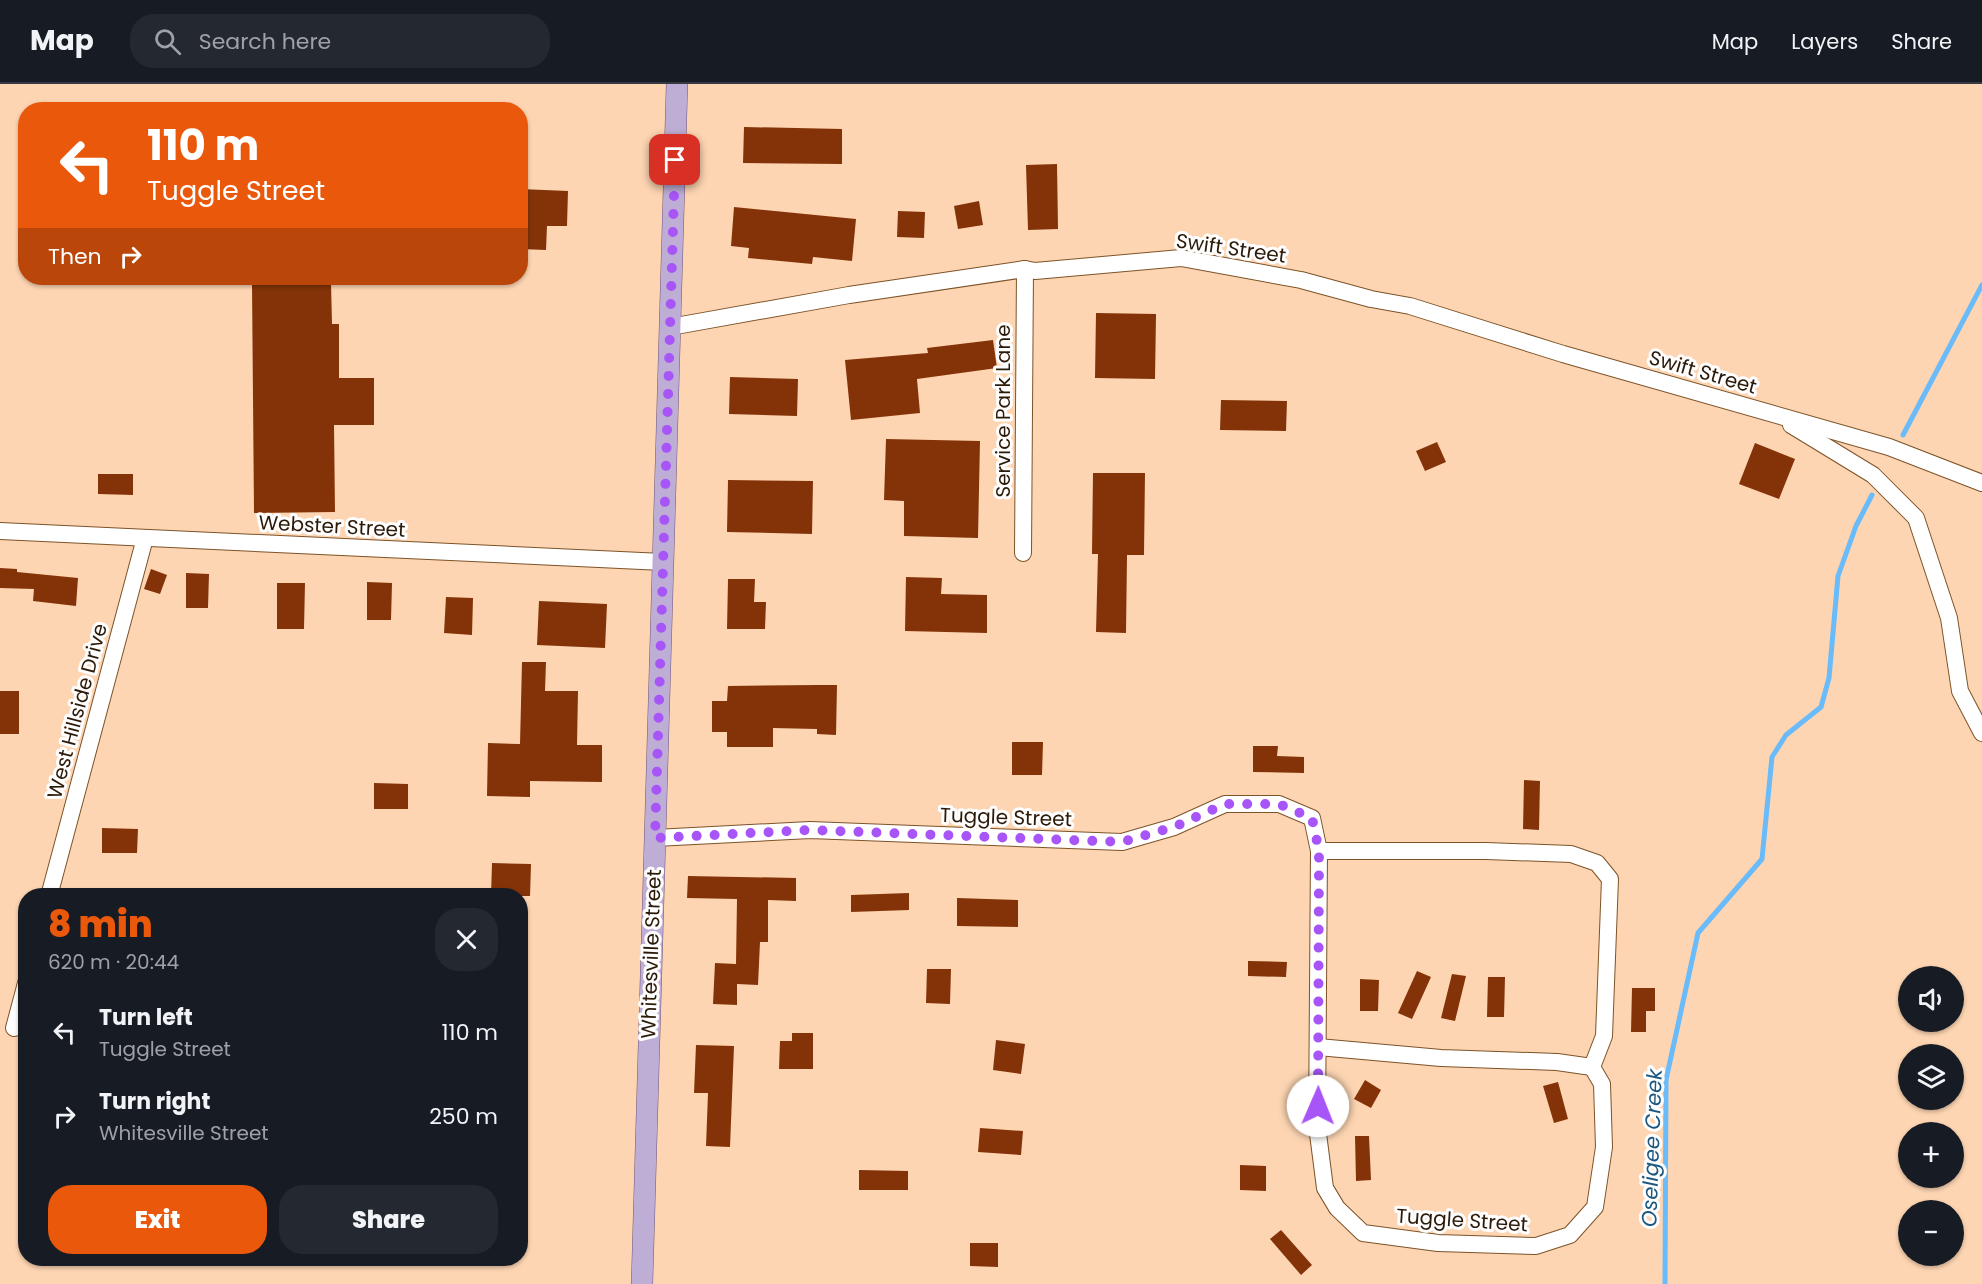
<!DOCTYPE html>
<meta charset="utf-8">
<style>
:root{--surface:#171b24;--page:#242831;--text:#f1f3f6;--muted:#9ea1a6;--line:#363941;--accent:#ea580c}
body{margin:0;font-family:Poppins,sans-serif;background:var(--page);color:var(--text);height:100vh;display:flex;flex-direction:column;font-size:22px;white-space:nowrap}
*{box-sizing:border-box;margin:0}
p{font-size:20px;color:var(--muted)}
.icon{flex:none;width:33px;height:33px;fill:none;stroke:currentColor;stroke-width:2;stroke-linecap:round;stroke-linejoin:round}
.map{position:relative;flex:1;overflow:hidden}
.panel{position:absolute;left:18px;top:804px;width:510px;height:378px;display:flex;flex-direction:column;background:var(--surface);border-radius:24px;box-shadow:0 2px 4px #0004}
.panel>*{flex:none}
.top-card{position:absolute;left:18px;top:18px;width:510px;height:183px;border-radius:24px;box-shadow:0 2px 4px #0004;background:#ea580c;color:#fff;overflow:hidden}
.buttons{position:absolute;left:1898px;top:882px;display:grid;gap:12px}
.buttons a{display:grid;place-items:center;width:66px;height:66px;border-radius:50%;background:var(--surface);box-shadow:0 2px 4px #0004;font-size:30px}
.pin{position:absolute;display:grid;place-items:center;width:51px;height:51px;color:#fff;margin:-26px;border-radius:12px;box-shadow:0 3px 9px #0006}
.me{position:absolute;width:66px;margin:-33px;rotate:1deg;stroke-linejoin:round;filter:drop-shadow(0 0 4px #0008)}
.turn{display:flex;align-items:center;gap:21px;height:126px;padding:0 30px;font-size:27px}
.turn .icon{width:78px;height:78px;stroke-width:2.5}
.turn b{display:block;font-size:42px;line-height:51px}
.then{display:flex;align-items:center;height:57px;padding:0 30px;background:#0003;gap:12px;font-size:22px}
.round{display:grid;place-items:center;flex:none;width:63px;height:63px;border-radius:24px;background:var(--page)}
.headline{display:flex;align-items:center;justify-content:space-between;height:102px;padding:0 30px}
h1{font-size:36px;font-weight:800;line-height:45px;color:var(--accent)}
.action{display:flex;gap:12px;margin-top:auto;padding:12px 30px}
.action a{flex:1;height:69px;border-radius:24px;background:var(--accent);color:#fff;font-size:24px;font-weight:800;line-height:69px;text-align:center}
.action a+a{background:var(--page);color:var(--text)}
ul{padding:0;list-style:none}
li{display:flex;align-items:center;gap:18px;height:84px;padding:0 30px}
li div{flex:1}
li b{display:block;font-size:22px}
li em{font-style:normal}
header{display:flex;align-items:center;gap:36px;box-sizing:border-box;height:84px;padding:0 30px;background:var(--surface);border-bottom:2px solid var(--line)}
header strong{font-size:28px}
nav{display:flex;gap:33px;margin-inline-start:auto;font-size:21px}
.search{width:420px;height:54px;background:var(--page);display:flex;align-items:center;gap:15px;box-sizing:border-box;padding:0 21px;border-radius:24px;color:var(--muted);font-size:22px}
.map>svg:first-child{display:block}
.lines{fill:none;stroke-linecap:round;stroke-linejoin:round}
.stream{stroke:#69bbfa;stroke-width:5}
.building{fill:#843308}
.minor-casing{stroke:#7d5328;stroke-width:18}
.major-casing{stroke:#6f567b;stroke-width:22}
.minor{stroke:#fff;stroke-width:16}
.major{stroke:#beadd4;stroke-width:21}
.route{stroke:#a855f7;stroke-width:10;stroke-dasharray:0 18}
.labels{text-anchor:middle;stroke-width:6;stroke-linejoin:round;paint-order:stroke}
.street-label{font-size:20px;fill:#2c1a09;stroke:#fefefe}
.water-label{font-size:21px;font-style:italic;fill:#1b5780;stroke:#fefefe}
</style>
<header>
<strong>Map</strong>
<div class="search"><svg class="icon" aria-label="search" viewBox="0 0 24 24"><circle cx="10" cy="10" r="6"/><path d="M15 15l6 6"/></svg>Search here</div>
<nav><a>Map</a><a>Layers</a><a>Share</a></nav>
</header>
<div class="map">
<svg width="1982" height="1200" viewBox="0 0 1982 1200">
<rect width="100%" height="100%" fill="#fdd5b2"/>
<g class="lines">
<!-- stream -->
<g class="stream">
<polyline points="1903,351 1982,201"/>
<polyline points="1665,1200 1666,996 1698,849 1762,775 1772,673 1786,651 1821,623 1829,594 1838,492 1856,442 1872,411"/>
</g>
</g>
<!-- building -->
<g class="building">
<polygon points="744,43 842,45 842,80 743,79"/>
<polygon points="1057,80 1058,145 1028,146 1026,81"/>
<polygon points="520,105 568,107 567,142 547,142 546,166 520,165"/>
<polygon points="979,117 983,141 958,145 954,122"/>
<polygon points="734,123 856,135 852,177 813,173 812,180 748,174 749,164 731,162"/>
<polygon points="898,127 925,128 924,154 897,153"/>
<polygon points="331,199 332,240 339,240 339,294 374,294 374,341 334,341 335,428 254,429 252,200"/>
<polygon points="1096,229 1156,230 1155,295 1095,294"/>
<polygon points="993,256 997,284 917,295 920,329 851,336 845,276 928,269 927,264"/>
<polygon points="730,293 798,295 797,332 729,330"/>
<polygon points="1221,316 1287,317 1286,347 1220,346"/>
<polygon points="886,355 980,357 978,454 904,452 904,417 884,416"/>
<polygon points="1437,358 1446,378 1425,387 1416,367"/>
<polygon points="1755,359 1795,375 1779,415 1739,400"/>
<polygon points="1093,389 1145,389 1144,471 1127,471 1126,549 1096,548 1098,470 1092,470"/>
<polygon points="98,390 133,390 133,411 98,410"/>
<polygon points="728,396 813,397 812,450 727,448"/>
<polygon points="0,484 17,485 17,488 78,494 76,522 33,517 34,505 0,504"/>
<polygon points="151,485 167,491 160,510 144,505"/>
<polygon points="186,489 209,490 208,524 186,524"/>
<polygon points="906,493 942,494 941,510 987,511 987,549 905,547"/>
<polygon points="728,495 755,495 754,518 766,518 765,545 727,545"/>
<polygon points="367,498 392,499 391,536 367,536"/>
<polygon points="277,499 305,499 304,545 277,545"/>
<polygon points="446,513 473,514 472,551 444,549"/>
<polygon points="539,517 607,520 605,564 537,561"/>
<polygon points="522,578 546,578 545,607 578,607 577,661 602,661 602,698 530,697 530,713 487,712 488,659 520,660"/>
<polygon points="818,601 837,601 836,651 817,650 817,645 773,644 773,663 727,663 727,648 712,648 712,617 727,617 728,602"/>
<rect x="0" y="607" width="19" height="43"/>
<polygon points="1012,658 1043,658 1042,691 1012,691"/>
<polygon points="1253,662 1278,662 1277,672 1304,673 1304,689 1253,688"/>
<polygon points="1524,696 1540,697 1539,746 1523,745"/>
<polygon points="374,699 408,700 408,725 374,725"/>
<polygon points="102,744 138,745 137,769 102,769"/>
<polygon points="492,779 531,780 530,812 491,812"/>
<polygon points="688,792 796,794 796,817 768,816 768,858 760,858 758,901 737,900 737,921 713,920 715,879 736,880 737,815 687,814"/>
<polygon points="909,809 909,826 851,828 851,811"/>
<polygon points="957,814 1018,816 1018,843 957,842"/>
<polygon points="1248,877 1287,878 1286,893 1248,892"/>
<polygon points="927,885 951,885 950,920 926,919"/>
<polygon points="1417,887 1431,893 1412,935 1398,929"/>
<polygon points="1452,890 1466,892 1455,937 1441,934"/>
<polygon points="1488,893 1505,893 1504,933 1487,933"/>
<polygon points="1360,895 1379,896 1378,927 1360,927"/>
<polygon points="1632,904 1655,904 1655,927 1646,927 1646,948 1631,948"/>
<polygon points="792,949 813,949 813,985 779,985 780,957 792,957"/>
<polygon points="996,956 1025,960 1021,990 993,986"/>
<polygon points="696,961 734,962 730,1063 706,1062 708,1009 694,1009"/>
<polygon points="1365,996 1381,1006 1371,1024 1354,1015"/>
<polygon points="1558,998 1568,1035 1554,1039 1543,1002"/>
<polygon points="980,1044 1023,1047 1021,1071 978,1068"/>
<polygon points="1355,1052 1369,1052 1371,1096 1356,1097"/>
<polygon points="1240,1081 1266,1082 1266,1107 1240,1106"/>
<polygon points="859,1086 908,1087 908,1106 859,1106"/>
<polygon points="1281,1146 1312,1181 1301,1191 1270,1155"/>
<polygon points="970,1159 998,1159 998,1183 970,1182"/>
</g>
<g class="lines">
<!-- minor casing -->
<g class="minor-casing">
<g id="minor">
<polyline points="670,243 849,211 1025,185 1035,187 1181,174 1301,196 1371,215 1410,222 1563,270 1889,363 1982,399"/>
<polyline points="1791,341 1873,391 1916,434 1949,534 1960,607 1982,649"/>
<polyline points="0,447 663,478"/>
<polyline points="1023,469 1025,185"/>
<polyline points="655,754 810,746 1122,758 1174,743 1225,720 1279,720 1312,734 1319,767 1317,1042 1325,1104 1337,1124 1363,1149 1438,1159 1536,1162 1570,1151 1595,1123 1604,1063 1602,1000 1592,983 1604,952 1610,795 1597,779 1571,770 1486,767 1319,767"/>
<polyline points="49,812 145,454"/>
<polyline points="14,944 26,899"/>
<polyline points="1318,963 1441,974 1557,978 1592,983"/>
</g>
</g>
<!-- major casing -->
<g class="major-casing">
<polyline id="major" points="642,1200 677,0"/>
</g>
<!-- minor -->
<use href="#minor" class="minor"/>
<!-- major -->
<use href="#major" class="major"/>
</g>
<g class="lines">
<!-- route -->
<polyline class="route" points="675,76 655,754 810,746 1122,758 1174,743 1225,720 1279,720 1312,734 1319,767 1318,1022"/>
</g>
<g class="labels">
<!-- street labels -->
<g class="street-label">
<text transform="translate(1231 164) rotate(8)" y="7">Swift Street</text>
<text transform="translate(1703 288) rotate(16)" y="7">Swift Street</text>
<text transform="translate(1003 327) rotate(-90)" y="7">Service Park Lane</text>
<text transform="translate(332 442) rotate(3)" y="7">Webster Street</text>
<text transform="translate(77 627) rotate(-75)" y="7">West Hillside Drive</text>
<text transform="translate(1006 733) rotate(2)" y="7">Tuggle Street</text>
<text transform="translate(651 870) rotate(-88)" y="7">Whitesville Street</text>
<text transform="translate(1462 1136) rotate(4)" y="7">Tuggle Street</text>
</g>
<!-- water labels -->
<g class="water-label">
<text transform="translate(1652 1064) rotate(-88)" y="7">Oseligee Creek</text>
</g>
</g>
</svg>
<div class="buttons">
<a><svg class="icon" aria-label="sound" viewBox="0 0 24 24"><path d="M4 9h4l5-4v14l-5-4H4zM17 9q2 3 0 6"/></svg></a>
<a><svg class="icon" aria-label="layers" viewBox="0 0 24 24"><path d="M12 4l9 5-9 5-9-5zM3 14l9 5 9-5"/></svg></a>
<a>+</a>
<a>−</a>
</div>
<div class="pin" style="left:675px;top:76px;background:#d93025"><svg class="icon" aria-label="arrive" viewBox="0 0 24 24"><path d="M6 21V4h12l-3 4 3 4H6"/></svg></div>
<svg class="me" style="left:1318px;top:1022px" viewBox="-20 -20 40 40"><circle r="19" fill="#fff"/><path d="M0-13L10 11 0 6-10 11z" fill="#a855f7"/></svg>
<div class="top-card">
<div class="turn"><svg class="icon" aria-label="left" viewBox="0 0 24 24"><path d="M17 20v-9H6M10 6l-5 5 5 5"/></svg><div><b>110 m</b>Tuggle Street</div></div>
<div class="then">Then<svg class="icon" aria-label="right" viewBox="0 0 24 24"><path d="M7 20v-9h11M14 6l5 5-5 5"/></svg></div>
</div>
<section class="panel">
<div class="headline"><div><h1>8 min</h1><p>620 m · 20:44</p></div><a class="round"><svg class="icon" aria-label="close" viewBox="0 0 24 24"><path d="M6 6l12 12M18 6L6 18"/></svg></a></div>
<ul>
<li><svg class="icon" aria-label="left" viewBox="0 0 24 24"><path d="M17 20v-9H6M10 6l-5 5 5 5"/></svg><div><b>Turn left</b><p>Tuggle Street</p></div><em>110 m</em></li>
<li><svg class="icon" aria-label="right" viewBox="0 0 24 24"><path d="M7 20v-9h11M14 6l5 5-5 5"/></svg><div><b>Turn right</b><p>Whitesville Street</p></div><em>250 m</em></li>
</ul>
<div class="action"><a>Exit</a><a>Share</a></div>
</section>
</div>
